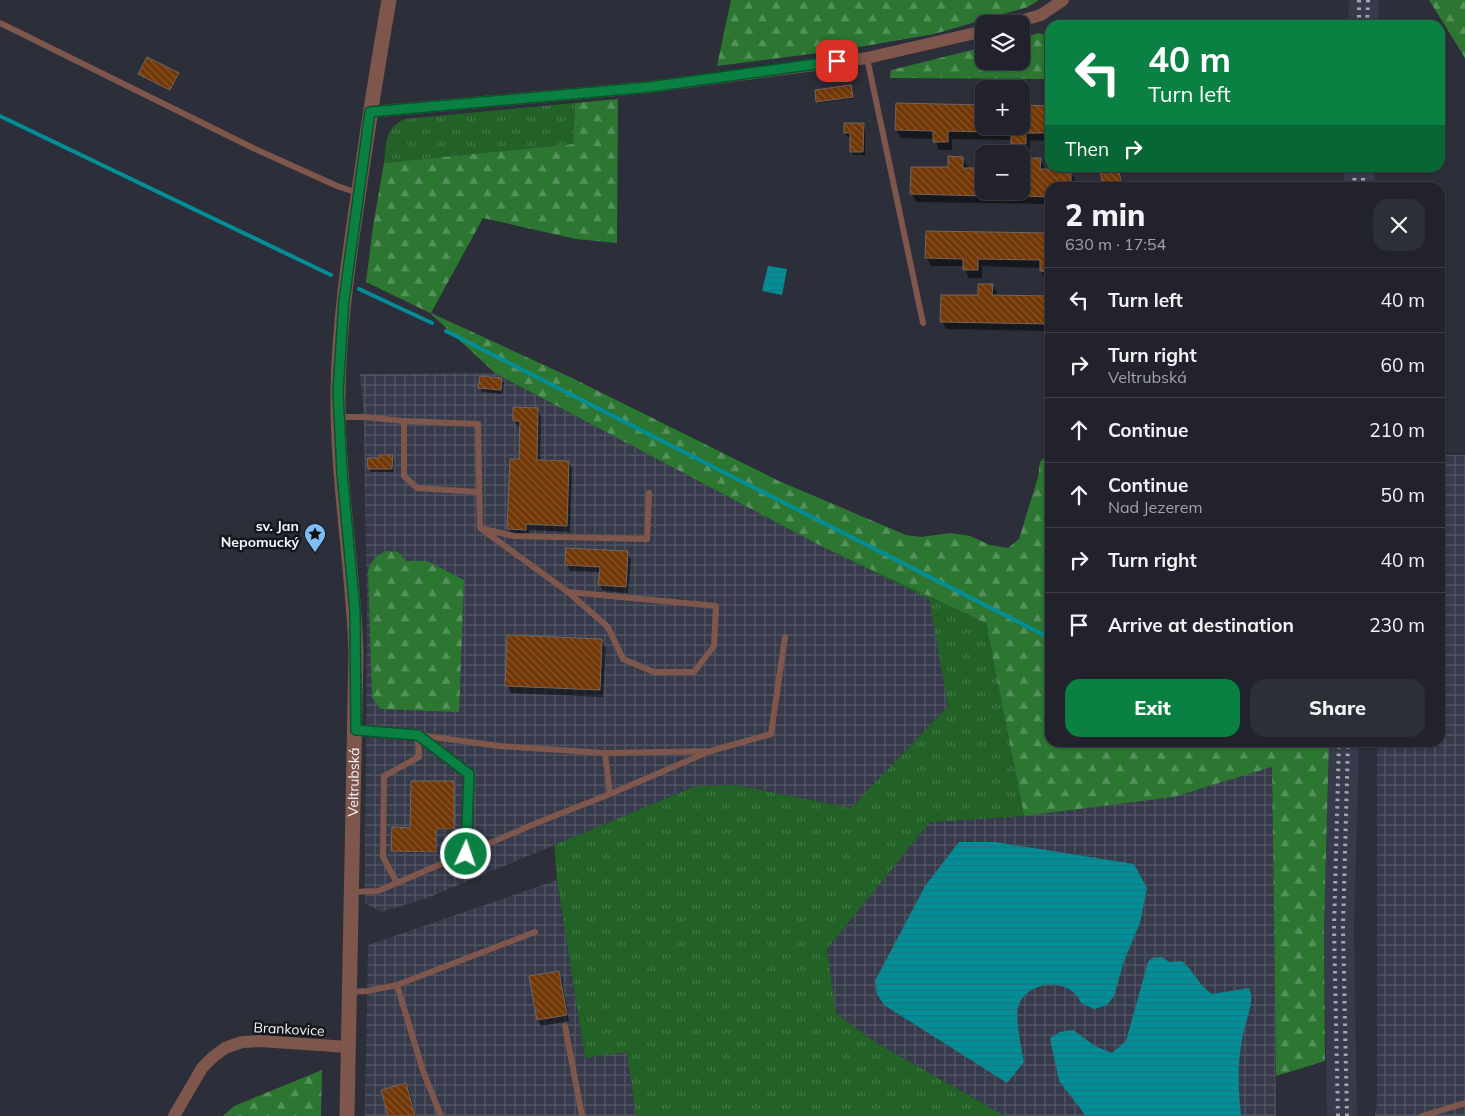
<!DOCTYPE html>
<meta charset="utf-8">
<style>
:root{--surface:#21222b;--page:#2d2f37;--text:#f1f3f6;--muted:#a2a4a9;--line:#3e3f47;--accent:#0b8043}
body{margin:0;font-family:Mulish,sans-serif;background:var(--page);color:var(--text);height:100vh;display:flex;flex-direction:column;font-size:19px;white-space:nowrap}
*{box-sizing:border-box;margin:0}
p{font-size:16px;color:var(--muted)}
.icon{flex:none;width:28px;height:28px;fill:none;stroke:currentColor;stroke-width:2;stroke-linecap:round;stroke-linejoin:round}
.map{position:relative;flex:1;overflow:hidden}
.drawer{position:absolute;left:1045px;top:182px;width:400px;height:565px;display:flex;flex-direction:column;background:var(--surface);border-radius:15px;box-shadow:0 1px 4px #0004,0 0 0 1px var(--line)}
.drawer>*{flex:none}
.top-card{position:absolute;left:1045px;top:20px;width:400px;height:152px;border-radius:15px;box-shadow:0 1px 4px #0004,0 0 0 1px var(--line);background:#0b8043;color:#fff;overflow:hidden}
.buttons{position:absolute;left:975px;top:15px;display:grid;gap:10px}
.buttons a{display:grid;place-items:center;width:55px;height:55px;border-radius:10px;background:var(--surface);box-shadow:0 1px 4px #0004,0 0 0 1px var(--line);font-size:25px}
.pin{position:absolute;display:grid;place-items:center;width:42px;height:42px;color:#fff;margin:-21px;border-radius:10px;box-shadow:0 2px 8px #0006}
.me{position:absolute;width:55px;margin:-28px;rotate:3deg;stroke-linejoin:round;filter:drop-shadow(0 0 4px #0008)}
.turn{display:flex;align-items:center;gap:18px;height:105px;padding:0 20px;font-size:22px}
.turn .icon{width:65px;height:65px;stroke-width:2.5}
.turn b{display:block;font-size:35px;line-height:42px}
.then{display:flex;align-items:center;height:48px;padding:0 20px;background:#0003;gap:10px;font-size:19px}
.round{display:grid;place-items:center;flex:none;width:52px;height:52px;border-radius:15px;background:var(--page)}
.overview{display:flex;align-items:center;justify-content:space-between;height:85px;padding:0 20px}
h1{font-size:30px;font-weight:800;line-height:38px}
.cta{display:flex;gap:10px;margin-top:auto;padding:10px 20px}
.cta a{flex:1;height:58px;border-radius:15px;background:var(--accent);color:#fff;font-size:20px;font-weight:800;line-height:58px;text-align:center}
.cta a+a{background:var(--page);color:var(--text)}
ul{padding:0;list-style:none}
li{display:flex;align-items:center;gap:15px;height:65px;padding:0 20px;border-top:1px solid var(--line)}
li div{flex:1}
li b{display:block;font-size:19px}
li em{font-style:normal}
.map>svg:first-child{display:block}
.industrial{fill:url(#industrial-grid)}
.built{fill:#363a4a}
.grass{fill:url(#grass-tufts)}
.forest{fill:url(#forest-firs)}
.water{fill:url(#water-rules)}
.shadow{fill:#0007}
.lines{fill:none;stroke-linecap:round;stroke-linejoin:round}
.stream{stroke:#038e97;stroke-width:4}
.building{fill:url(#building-back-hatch);stroke:#73665f}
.service{stroke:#7e564c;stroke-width:6}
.minor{stroke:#7e564c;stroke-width:12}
.tertiary{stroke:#7e564c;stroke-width:15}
.rail{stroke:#a4a6af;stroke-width:4;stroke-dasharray:2.5 5;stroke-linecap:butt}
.route-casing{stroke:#07532c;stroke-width:12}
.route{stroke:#0b8043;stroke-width:9}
.labels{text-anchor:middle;stroke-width:5;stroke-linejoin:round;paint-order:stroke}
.poi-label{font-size:14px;font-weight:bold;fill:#f3f5fc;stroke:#16171c;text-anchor:end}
.street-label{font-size:14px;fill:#f3f5fc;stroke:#16171c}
</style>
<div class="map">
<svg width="1465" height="1116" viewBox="0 0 1465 1116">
<defs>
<pattern id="industrial-grid" width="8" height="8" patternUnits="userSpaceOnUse" patternTransform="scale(1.25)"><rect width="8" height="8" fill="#363a4a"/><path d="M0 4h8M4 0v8" fill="none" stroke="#545765"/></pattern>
<pattern id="grass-tufts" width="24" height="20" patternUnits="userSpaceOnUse" patternTransform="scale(1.25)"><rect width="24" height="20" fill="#226227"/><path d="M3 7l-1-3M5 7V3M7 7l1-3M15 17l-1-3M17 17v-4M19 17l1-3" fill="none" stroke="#437947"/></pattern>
<pattern id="forest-firs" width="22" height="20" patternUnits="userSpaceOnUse" patternTransform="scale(1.25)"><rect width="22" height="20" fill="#2c7632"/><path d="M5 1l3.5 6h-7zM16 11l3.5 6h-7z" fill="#55915b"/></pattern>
<pattern id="water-rules" width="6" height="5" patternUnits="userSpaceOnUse" patternTransform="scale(1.25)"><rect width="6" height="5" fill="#038e97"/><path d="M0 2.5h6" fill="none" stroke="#1c767d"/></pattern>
<pattern id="building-back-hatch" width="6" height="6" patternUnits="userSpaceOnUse" patternTransform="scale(1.25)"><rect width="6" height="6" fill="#723706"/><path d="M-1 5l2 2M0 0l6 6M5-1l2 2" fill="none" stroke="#87552b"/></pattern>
</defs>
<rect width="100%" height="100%" fill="#2c2e39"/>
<!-- industrial -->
<g class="industrial">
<polygon points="495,373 823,547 931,599 948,707 851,808 736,785 696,786 425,899 381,912 365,903 367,614 364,417 360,374"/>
<polygon points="1440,455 1465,455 1465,1116 1375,1116 1377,1102 1377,743 1440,742"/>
<polygon points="1272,767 1276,1116 1005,1116 875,1042 835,1013 827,949 930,821 1024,816"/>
<polygon points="557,880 585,1058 627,1052 636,1116 365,1116 368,945"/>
</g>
<!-- built -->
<g class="built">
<polygon points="1349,0 1379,0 1378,25 1348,25"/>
<polygon points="1344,168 1375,168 1374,187 1344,187"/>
<polygon points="1329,743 1359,743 1354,928 1357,1116 1327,1116 1324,928"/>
</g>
<!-- grass -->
<g class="grass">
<path d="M 575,103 L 573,144 L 384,163 C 387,143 384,128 405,119 Z"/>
<polygon points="823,547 986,623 1024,816 930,822 827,949 836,1013 875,1042 1005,1116 636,1116 627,1052 585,1058 557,880 554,845 696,786 736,785 851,808 948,706 929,599"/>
</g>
<!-- forest -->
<g class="forest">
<polygon points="731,0 1039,0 1028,7 934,34 842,50 717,66"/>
<polygon points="1429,0 1465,0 1465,58"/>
<polygon points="1039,33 1050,36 1050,79 890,78 891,70 984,47 984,61 1021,61 1021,38"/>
<polygon points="618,99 617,243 576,239 483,218 431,313 570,377 779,481 906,535 921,537 950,533 970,536 990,545 1008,548 1019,539 1038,477 1040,462 1050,452 1050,742 1329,743 1324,928 1325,1061 1276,1076 1272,767 1173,797 1024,816 986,623 823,547 495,373 430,313 366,282 373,226 384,163 573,144 575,103"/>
<path d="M 387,551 L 398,552 L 406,561 L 427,561 L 464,580 L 459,712 L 380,709 L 372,697 L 368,570 C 372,560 376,555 387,551 Z"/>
<polygon points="322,1070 321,1116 223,1116 234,1106"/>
</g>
<!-- water -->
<g class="water">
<polygon points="768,266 787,269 782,295 762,291"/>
<path d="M 959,842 L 995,842 L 1134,864 L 1147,888 L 1140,923 L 1124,961 L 1114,996 L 1107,1005 L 1094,1009 L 1081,1003 C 1071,977 1029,980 1019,1004 C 1014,1015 1022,1050 1024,1062 L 1007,1083 L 884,1005 L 877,994 L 875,981 L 925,886 Z"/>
<path d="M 1162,957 L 1169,962 L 1182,961 C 1194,971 1199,986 1212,994 L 1249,988 C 1255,1000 1247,1017 1244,1030 C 1237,1061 1238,1085 1241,1116 L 1086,1116 L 1059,1081 L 1050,1038 L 1060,1032 L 1073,1030 L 1095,1046 L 1112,1053 L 1126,1041 L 1148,962 L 1152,958 Z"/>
</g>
<!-- shadow -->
<g class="shadow">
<polygon points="178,74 179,75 171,90 141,75"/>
<polygon points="851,87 853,98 818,103 818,102 816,91"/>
<polygon points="1050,107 1050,141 1030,140 1030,152 1017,151 1012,143 1012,140 952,139 952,150 939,150 935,139 901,138 896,130 1021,126"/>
<polygon points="863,124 865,128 865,155 853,155 851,151 852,137 847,137 845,133"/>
<polygon points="962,158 967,166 967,169 984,191 1021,191 1027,170 1040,159 1044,167 1044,170 1070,171 1075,179 1075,188 1050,188 1050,204 916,202 912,194 949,169"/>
<polygon points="1100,168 1119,168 1124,188 1105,188"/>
<polygon points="1050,234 1050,279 1046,279 1041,271 1041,268 982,266 982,278 969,278 965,270 965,266 931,266 927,258"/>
<polygon points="992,285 997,293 996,297 1050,297 1050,331 946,329 942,321 979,296"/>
<polygon points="501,379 504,383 502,394 482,392 480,388"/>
<polygon points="537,409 541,416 540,461 569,462 572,469 570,532 529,530 529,536 512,535 509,529 521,460 522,427 518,427 514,421"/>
<polygon points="392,456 394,459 393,472 371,472 369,469 380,459"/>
<polygon points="627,553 631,559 628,593 603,591 600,585 600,572 570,571 567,564"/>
<polygon points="601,640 606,648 603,697 511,693 507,685"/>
<polygon points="454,782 454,830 436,830 436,853 393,852 392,851 411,829"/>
<polygon points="558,972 562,978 569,1021 541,1026 538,1020"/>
<polygon points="406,1084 409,1090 416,1116 390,1116"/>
</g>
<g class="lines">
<!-- stream -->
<g class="stream">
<polyline points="0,116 331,275"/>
<polyline points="359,289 432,323"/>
<polyline points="446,331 1050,638"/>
</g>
</g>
<!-- building -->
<g class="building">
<polygon points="147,57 179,73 170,90 138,74"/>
<polygon points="851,85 853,97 816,102 815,90"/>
<polygon points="896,103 984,105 984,132 948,131 948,142 933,142 933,131 895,130"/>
<polygon points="1021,105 1050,106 1050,133 1026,133 1026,144 1011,144 1011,126 1021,126"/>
<polygon points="844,123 864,123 863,152 850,152 850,133 844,133"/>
<polygon points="948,156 963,157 963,168 984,168 984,196 910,194 911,167 948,167"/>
<polygon points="1026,158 1041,158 1040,169 1071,170 1071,188 1050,188 1050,197 1021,196 1021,169 1025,169"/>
<polygon points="1099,168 1118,168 1123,188 1104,188"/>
<polygon points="926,231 1050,233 1050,272 1040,271 1040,260 978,259 978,270 963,270 963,259 925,258"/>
<polygon points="978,284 993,284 992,295 1050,296 1050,324 940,322 941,295 978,295"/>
<polygon points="480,376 502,378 501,390 478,388"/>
<polygon points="513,407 538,408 537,460 569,461 567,526 526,524 526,530 507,529 510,459 519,459 520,421 513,421"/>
<polygon points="379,455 393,455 392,469 368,469 367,458 379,458"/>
<polygon points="566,548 628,551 626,587 598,585 600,567 565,565"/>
<polygon points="507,635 602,639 600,690 505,686"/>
<polygon points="411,781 454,781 454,829 436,829 436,852 391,851 392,827 410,828"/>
<polygon points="559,971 567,1015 537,1020 529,976"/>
<polygon points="406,1083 415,1116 388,1116 381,1090"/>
</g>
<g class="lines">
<!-- service -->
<g class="service">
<polyline points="0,23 253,148 337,186 358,193"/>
<polyline points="867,58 923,323"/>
<polyline points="338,417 364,417 404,421 478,424 480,528 568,592 608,627 623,659 654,672 694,672 714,646 716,606 568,592"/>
<polyline points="404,421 404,476 417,488 479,492"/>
<polyline points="484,529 514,536 647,539 649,493"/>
<polyline points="605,753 711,751 771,734 785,637"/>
<polyline points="610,794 708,752"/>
<polyline points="397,883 383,857 384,776 419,757 418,735 469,774 466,854"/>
<polyline points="353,892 378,891 539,822 610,794 605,753 500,746 418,735 356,730"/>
<polyline points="397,985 423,1071 441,1116"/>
<polyline points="350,992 367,991 397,985 535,932"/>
<polyline points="565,1026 582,1116"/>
<polyline points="1422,1116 1465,1103"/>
</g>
<!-- minor -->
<g class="minor">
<polyline points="1010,24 1041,15 1063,0"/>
<polyline points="370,112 650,87 867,58 984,31"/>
<polyline points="174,1116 202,1068 213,1057 225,1048 242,1042 260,1041 348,1047"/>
</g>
<!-- tertiary -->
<path class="tertiary" id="s1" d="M 347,1116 L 356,652 C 353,565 337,479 338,392 C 339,324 349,257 359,190 C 368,127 378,63 389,0"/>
<!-- rail -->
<g class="rail">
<polyline points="1359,25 1359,0"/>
<polyline points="1367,25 1368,0"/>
<polyline points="1354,188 1355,168"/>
<polyline points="1363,188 1363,168"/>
<polyline points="1338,1116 1334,928 1339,742"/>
<polyline points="1347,1116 1343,928 1348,742"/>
</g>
</g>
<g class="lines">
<!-- route casing -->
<g class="route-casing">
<polyline id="route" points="466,854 469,774 418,735 356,730 355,611 342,472 338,392 344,300 370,112 650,87 837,61"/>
</g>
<!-- route -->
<use href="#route" class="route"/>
</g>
<!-- icons -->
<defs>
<g id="sight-pin" transform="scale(1.125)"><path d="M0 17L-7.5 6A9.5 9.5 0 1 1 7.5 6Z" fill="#7dbef9" stroke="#16171c"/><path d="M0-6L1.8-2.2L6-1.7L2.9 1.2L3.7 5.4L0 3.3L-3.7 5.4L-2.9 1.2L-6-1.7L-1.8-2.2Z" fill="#111"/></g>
</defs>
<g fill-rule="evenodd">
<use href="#sight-pin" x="315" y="534"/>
</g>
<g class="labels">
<!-- poi labels -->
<g class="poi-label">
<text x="299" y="531">sv. Jan<tspan x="299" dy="16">Nepomucký</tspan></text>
</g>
<!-- street labels -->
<g class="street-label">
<text dy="5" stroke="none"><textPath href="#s1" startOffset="334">Veltrubská</textPath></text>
<text transform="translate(289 1029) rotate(3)" y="5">Brankovice</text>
</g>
</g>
</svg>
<div class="buttons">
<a><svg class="icon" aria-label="layers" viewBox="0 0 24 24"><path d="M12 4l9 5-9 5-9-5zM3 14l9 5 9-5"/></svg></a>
<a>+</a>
<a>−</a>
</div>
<div class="pin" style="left:837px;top:61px;background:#d93025"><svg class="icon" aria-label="arrive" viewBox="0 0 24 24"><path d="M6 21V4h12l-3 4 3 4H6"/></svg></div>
<svg class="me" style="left:466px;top:854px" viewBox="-20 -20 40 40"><circle r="17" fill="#0b8043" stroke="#fff" stroke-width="3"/><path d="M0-11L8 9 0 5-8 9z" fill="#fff"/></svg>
<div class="top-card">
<div class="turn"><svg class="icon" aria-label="left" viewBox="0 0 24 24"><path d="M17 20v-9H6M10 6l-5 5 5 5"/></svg><div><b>40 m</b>Turn left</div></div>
<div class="then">Then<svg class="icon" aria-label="right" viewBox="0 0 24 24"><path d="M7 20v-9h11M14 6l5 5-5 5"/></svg></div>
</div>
<section class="drawer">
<div class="overview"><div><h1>2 min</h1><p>630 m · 17:54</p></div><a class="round"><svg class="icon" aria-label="close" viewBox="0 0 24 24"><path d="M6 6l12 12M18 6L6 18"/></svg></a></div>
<ul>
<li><svg class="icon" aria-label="left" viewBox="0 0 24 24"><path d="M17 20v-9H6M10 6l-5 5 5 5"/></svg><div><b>Turn left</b></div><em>40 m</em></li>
<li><svg class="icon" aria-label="right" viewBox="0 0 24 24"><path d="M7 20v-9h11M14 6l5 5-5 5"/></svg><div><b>Turn right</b><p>Veltrubská</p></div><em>60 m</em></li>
<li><svg class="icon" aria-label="ahead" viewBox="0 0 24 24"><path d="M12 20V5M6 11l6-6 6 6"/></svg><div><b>Continue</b></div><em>210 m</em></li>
<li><svg class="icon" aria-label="ahead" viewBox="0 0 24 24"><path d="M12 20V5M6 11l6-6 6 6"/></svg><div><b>Continue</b><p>Nad Jezerem</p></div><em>50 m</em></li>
<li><svg class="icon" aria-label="right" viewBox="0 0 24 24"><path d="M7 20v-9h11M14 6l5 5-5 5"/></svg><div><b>Turn right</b></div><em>40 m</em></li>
<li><svg class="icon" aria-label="arrive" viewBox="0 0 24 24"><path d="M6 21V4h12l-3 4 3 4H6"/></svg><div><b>Arrive at destination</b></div><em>230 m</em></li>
</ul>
<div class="cta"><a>Exit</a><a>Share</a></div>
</section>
</div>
